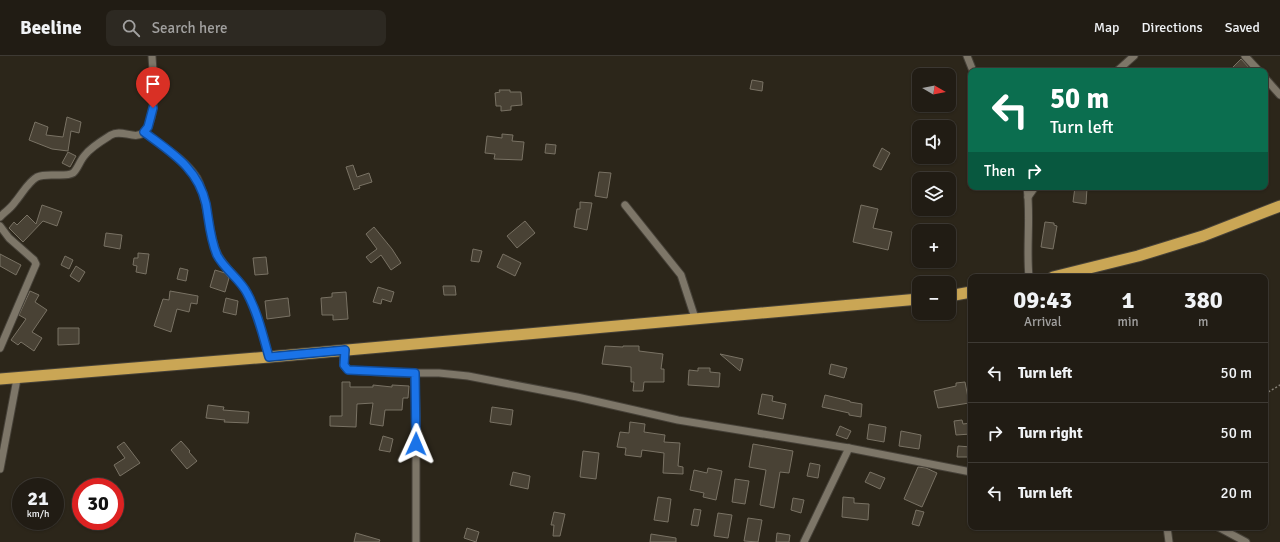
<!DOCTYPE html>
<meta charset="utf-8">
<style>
:root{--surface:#211c14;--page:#2d2922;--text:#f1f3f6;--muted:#a2a1a0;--line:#3e3a34}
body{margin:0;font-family:Signika,sans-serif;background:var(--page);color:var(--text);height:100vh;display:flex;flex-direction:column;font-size:15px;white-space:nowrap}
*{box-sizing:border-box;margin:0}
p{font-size:13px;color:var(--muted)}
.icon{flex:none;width:22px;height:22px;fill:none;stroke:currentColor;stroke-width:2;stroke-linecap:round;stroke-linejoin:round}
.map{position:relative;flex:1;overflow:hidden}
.side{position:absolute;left:968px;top:218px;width:300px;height:256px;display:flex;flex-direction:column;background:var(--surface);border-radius:8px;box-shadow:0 1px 3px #0004,0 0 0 1px var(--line)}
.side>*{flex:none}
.top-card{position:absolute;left:968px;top:12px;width:300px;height:122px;border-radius:8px;box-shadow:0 1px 3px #0004,0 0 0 1px var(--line);background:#0b6e4f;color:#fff;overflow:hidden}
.needle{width:26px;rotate:99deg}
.buttons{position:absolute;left:912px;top:12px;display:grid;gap:8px}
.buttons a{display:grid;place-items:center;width:44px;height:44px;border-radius:8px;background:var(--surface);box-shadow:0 1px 3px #0004,0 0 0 1px var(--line);font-size:20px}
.speed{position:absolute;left:12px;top:422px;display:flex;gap:8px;font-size:20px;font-weight:700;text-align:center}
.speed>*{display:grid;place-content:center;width:52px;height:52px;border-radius:50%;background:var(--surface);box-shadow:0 1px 3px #0004,0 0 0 1px var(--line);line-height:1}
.speed small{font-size:10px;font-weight:400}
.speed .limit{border:6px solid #d22;background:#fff;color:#111}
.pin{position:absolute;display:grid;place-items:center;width:34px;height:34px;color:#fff;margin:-41px -17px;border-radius:50% 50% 50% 0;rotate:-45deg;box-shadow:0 0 4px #0007}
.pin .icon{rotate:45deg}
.me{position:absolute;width:44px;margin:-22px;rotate:1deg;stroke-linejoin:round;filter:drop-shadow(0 0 3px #0008)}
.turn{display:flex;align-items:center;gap:14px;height:84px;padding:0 16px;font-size:18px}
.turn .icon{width:52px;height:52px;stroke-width:2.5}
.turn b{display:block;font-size:28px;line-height:34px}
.then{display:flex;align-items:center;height:38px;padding:0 16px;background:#0003;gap:8px;font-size:15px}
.eta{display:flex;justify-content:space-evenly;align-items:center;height:68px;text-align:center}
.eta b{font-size:24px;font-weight:800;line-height:28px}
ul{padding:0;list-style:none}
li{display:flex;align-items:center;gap:12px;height:60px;padding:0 16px;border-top:1px solid var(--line)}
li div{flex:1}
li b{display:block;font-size:15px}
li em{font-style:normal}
header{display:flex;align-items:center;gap:24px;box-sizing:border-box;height:56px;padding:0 20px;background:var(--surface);border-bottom:1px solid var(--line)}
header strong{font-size:19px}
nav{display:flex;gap:22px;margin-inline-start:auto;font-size:14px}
.search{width:280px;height:36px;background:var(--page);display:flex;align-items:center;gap:10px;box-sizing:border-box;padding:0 14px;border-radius:8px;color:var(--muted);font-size:15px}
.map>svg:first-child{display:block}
.building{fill:#494235;stroke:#797264}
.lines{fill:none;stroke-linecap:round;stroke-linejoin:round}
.minor-casing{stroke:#464138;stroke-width:9}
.trunk-casing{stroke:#464138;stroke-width:13}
.path{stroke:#868076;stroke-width:1.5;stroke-dasharray:2 2;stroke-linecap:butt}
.minor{stroke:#7d7668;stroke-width:7}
.trunk{stroke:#caa655;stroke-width:11}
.route-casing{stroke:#114b97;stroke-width:10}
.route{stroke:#1a73e8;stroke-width:7}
</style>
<header>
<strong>Beeline</strong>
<div class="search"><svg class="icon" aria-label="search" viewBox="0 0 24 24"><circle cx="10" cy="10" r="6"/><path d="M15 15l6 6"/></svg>Search here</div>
<nav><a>Map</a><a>Directions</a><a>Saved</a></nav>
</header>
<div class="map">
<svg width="1280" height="486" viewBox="0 0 1280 486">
<rect width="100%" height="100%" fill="#2c261a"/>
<!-- building -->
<g class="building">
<polygon points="1241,3 1252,15 1237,15 1233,11"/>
<polygon points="752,24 763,26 762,35 750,33"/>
<polygon points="499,34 510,34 510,36 521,36 522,49 511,50 511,54 501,55 501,50 496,50 495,37 500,36"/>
<polygon points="67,61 81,66 79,77 71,75 68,95 52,93 29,84 35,66 48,71 46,79 63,81"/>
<polygon points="502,78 513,79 512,85 524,86 522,104 494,103 495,98 485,97 487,80 502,82"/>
<polygon points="546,88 556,89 555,98 545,97"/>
<polygon points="882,92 890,97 881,114 873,110"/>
<polygon points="68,96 76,100 70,111 62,107"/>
<polygon points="353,109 357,121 369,117 372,126 359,130 360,132 354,134 346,111"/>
<polygon points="599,116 611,117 607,142 595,140"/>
<polygon points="1075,131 1087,132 1086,148 1073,146"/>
<polygon points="580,146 592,147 587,174 574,171 577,153 580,153"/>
<polygon points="42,149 62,156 57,170 43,165 23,186 9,172 14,166 17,169 27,159 36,168"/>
<polygon points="861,149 878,153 873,172 892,176 888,194 853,186"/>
<polygon points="525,165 535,177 517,192 507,180"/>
<polygon points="1045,166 1054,167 1054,169 1057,170 1053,193 1041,191"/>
<polygon points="374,171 392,193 401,207 391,214 381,199 371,207 366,201 377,193 366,178"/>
<polygon points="106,177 122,179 120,193 104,190"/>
<polygon points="473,193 482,195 479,206 471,205"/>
<polygon points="138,197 149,198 146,218 136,216 137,210 133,209 134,202 138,202"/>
<polygon points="0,198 21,209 16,219 0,210"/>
<polygon points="503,198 521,207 515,220 497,211"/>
<polygon points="65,200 73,204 69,213 61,209"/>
<polygon points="266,201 268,218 255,219 253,202"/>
<polygon points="76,210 85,216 79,226 70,220"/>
<polygon points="180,212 188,214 186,225 177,223"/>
<polygon points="215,214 225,217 229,222 225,236 210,231"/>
<polygon points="443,230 455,230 456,239 444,239"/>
<polygon points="378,231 394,236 391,246 382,243 381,248 373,246"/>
<polygon points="30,235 39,239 35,246 47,254 32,276 42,282 34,295 21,286 18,289 11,284 26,263 19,259"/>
<polygon points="170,235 198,240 197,248 191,247 189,256 177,253 171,276 154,270 163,243 169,244"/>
<polygon points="346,236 348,263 333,264 333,259 322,259 321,242 332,241 332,237"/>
<polygon points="226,242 238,245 236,259 223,256"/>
<polygon points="288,242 290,260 267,263 265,245"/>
<polygon points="58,272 79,272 79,288 58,289"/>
<polygon points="605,290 623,291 623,290 639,290 639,295 663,298 661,313 664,313 664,326 644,326 643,335 633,335 634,326 631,326 631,311 602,308"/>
<polygon points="720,298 743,303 740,315"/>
<polygon points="831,308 847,312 844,322 829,318"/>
<polygon points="698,312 710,312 710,316 720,317 719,331 688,329 689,314 698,315"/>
<polygon points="342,326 350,326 350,331 373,331 373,329 392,331 392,329 409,330 408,342 403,342 402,354 385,354 383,370 370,368 373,347 357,348 356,371 330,370 330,360 342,360"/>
<polygon points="965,326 969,347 938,352 934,335 956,330 956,327"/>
<polygon points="762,338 773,340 772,345 786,348 783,363 758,358"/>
<polygon points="825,339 850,345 850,346 862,348 861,361 849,359 849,357 822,351"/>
<polygon points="208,349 224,351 223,354 249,356 248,367 224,366 225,364 206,362"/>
<polygon points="492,351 513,354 511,369 490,366"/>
<polygon points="962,364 963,368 971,367 971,378 956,379 954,365"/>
<polygon points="630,366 645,368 644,376 665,379 664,386 680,387 678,410 683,411 683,418 663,417 664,397 642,394 641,401 625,399 626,392 617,391 620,376 629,377"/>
<polygon points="869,368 886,371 884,386 867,383"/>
<polygon points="840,370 851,375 847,383 836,379"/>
<polygon points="901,375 921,379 919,393 899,390"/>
<polygon points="383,380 393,383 390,396 379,394"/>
<polygon points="181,385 190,395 189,396 197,405 187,413 171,394"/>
<polygon points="124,386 140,407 120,420 114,409 125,402 117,391"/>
<polygon points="753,388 793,395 789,417 780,416 774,452 760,449 766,414 749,411"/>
<polygon points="958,390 971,391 971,401 957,401"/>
<polygon points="583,395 599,397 596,423 580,421"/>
<polygon points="810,407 820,409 818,422 807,420"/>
<polygon points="918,411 926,412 937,417 922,451 904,443"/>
<polygon points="708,412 722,415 716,444 703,441 704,437 690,434 694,414 707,417"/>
<polygon points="513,416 530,420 528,433 510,429"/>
<polygon points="870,416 885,422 880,433 865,426"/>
<polygon points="735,423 749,425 745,448 732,446"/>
<polygon points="658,441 671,443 668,466 654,464"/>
<polygon points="843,441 854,442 854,447 869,448 868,464 842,461"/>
<polygon points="793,442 804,444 801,457 791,454"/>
<polygon points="694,453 701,454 698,470 691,469"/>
<polygon points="916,454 924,456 919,470 912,468"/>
<polygon points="554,456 565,458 560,480 553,480 554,469 551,469"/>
<polygon points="718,457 732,459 728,482 714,480"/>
<polygon points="748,462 762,464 758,486 744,485"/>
<polygon points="467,472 479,476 476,486 464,482"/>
<polygon points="356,477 380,484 379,486 354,486"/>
<polygon points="777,477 790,479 789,486 776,486"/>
<polygon points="651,478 676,482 676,486 650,486"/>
</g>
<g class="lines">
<!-- minor casing -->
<g class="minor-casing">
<g id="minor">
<polyline points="967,0 973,15"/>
<polyline points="1245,0 1259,15"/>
<polyline points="1117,15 1134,0"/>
<polyline points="1265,22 1280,39"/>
<path d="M 144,76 C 162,90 185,103 197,122 C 202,131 204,141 206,151 C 210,167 210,184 218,199 C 225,213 240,223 247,237 C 258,257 263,280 269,301"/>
<path d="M 1027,131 C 1031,161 1026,191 1029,221"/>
<polyline points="1028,141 1035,131"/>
<polyline points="625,149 681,219 695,262"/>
<path d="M 0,161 C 5,156 11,152 15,146 C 22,138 28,126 37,121 C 48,116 64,122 73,117 C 78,113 80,104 85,99 C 91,91 103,84 111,79 C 122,72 136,86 145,75 C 158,59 153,19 152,0"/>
<polyline points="0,170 9,182 34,204 36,208 0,292"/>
<path d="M 345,294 C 344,302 340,311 350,314 L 392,317 L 439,317 L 468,320 L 577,341 L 678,364 L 849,392 L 971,416"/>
<polyline points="415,317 416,357 416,486"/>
<polyline points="0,413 17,323"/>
<polyline points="1167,471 1169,486"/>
<polyline points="1218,471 1246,486"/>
<polyline points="804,486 849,392"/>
</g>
</g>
<!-- trunk casing -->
<g class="trunk-casing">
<g id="trunk">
<polyline points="1053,221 1138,200 1203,180 1280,150"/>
<polyline points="949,240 971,236"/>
<polyline points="0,323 269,301 919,243"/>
</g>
</g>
<!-- path -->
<polyline class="path" points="1265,338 1280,329"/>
<!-- minor -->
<use href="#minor" class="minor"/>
<!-- trunk -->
<use href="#trunk" class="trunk"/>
</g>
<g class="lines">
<!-- route casing -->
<g class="route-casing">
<path id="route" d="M 153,52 L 148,71 L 144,76 C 172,97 198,112 206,148 C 209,165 210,183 217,199 C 224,213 240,223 247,237 C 258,257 263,280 269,301 L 345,294 L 344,309 L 348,314 L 415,317 L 416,388"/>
</g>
<!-- route -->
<use href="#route" class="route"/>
</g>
</svg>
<div class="buttons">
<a><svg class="needle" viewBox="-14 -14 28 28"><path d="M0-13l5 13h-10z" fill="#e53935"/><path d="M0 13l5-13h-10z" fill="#a2a1a0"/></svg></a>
<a><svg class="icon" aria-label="sound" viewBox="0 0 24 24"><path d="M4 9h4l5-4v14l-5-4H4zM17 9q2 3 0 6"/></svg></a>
<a><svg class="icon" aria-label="layers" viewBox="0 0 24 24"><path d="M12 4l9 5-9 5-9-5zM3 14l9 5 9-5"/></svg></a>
<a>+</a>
<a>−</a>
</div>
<div class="speed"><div>21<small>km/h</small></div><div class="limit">30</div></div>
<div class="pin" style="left:153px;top:52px;background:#d93025"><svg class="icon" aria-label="arrive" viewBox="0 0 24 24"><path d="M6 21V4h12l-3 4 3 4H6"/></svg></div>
<svg class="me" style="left:416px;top:388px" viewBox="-20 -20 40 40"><path d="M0-17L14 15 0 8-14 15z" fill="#1a73e8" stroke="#fff" stroke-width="4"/></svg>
<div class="top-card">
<div class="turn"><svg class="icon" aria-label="left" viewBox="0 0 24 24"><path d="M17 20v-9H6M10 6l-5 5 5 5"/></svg><div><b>50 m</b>Turn left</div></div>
<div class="then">Then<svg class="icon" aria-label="right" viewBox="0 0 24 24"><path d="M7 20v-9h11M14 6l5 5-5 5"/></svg></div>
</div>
<section class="side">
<div class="eta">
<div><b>09:43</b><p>Arrival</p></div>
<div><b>1</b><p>min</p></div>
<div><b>380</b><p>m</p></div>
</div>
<ul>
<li><svg class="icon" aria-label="left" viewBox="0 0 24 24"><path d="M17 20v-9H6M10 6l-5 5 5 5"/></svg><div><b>Turn left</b></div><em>50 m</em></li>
<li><svg class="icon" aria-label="right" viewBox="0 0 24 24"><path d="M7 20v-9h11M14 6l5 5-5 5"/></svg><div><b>Turn right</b></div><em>50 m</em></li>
<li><svg class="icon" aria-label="left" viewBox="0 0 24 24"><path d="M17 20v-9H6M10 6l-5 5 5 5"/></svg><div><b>Turn left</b></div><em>20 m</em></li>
</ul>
</section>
</div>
